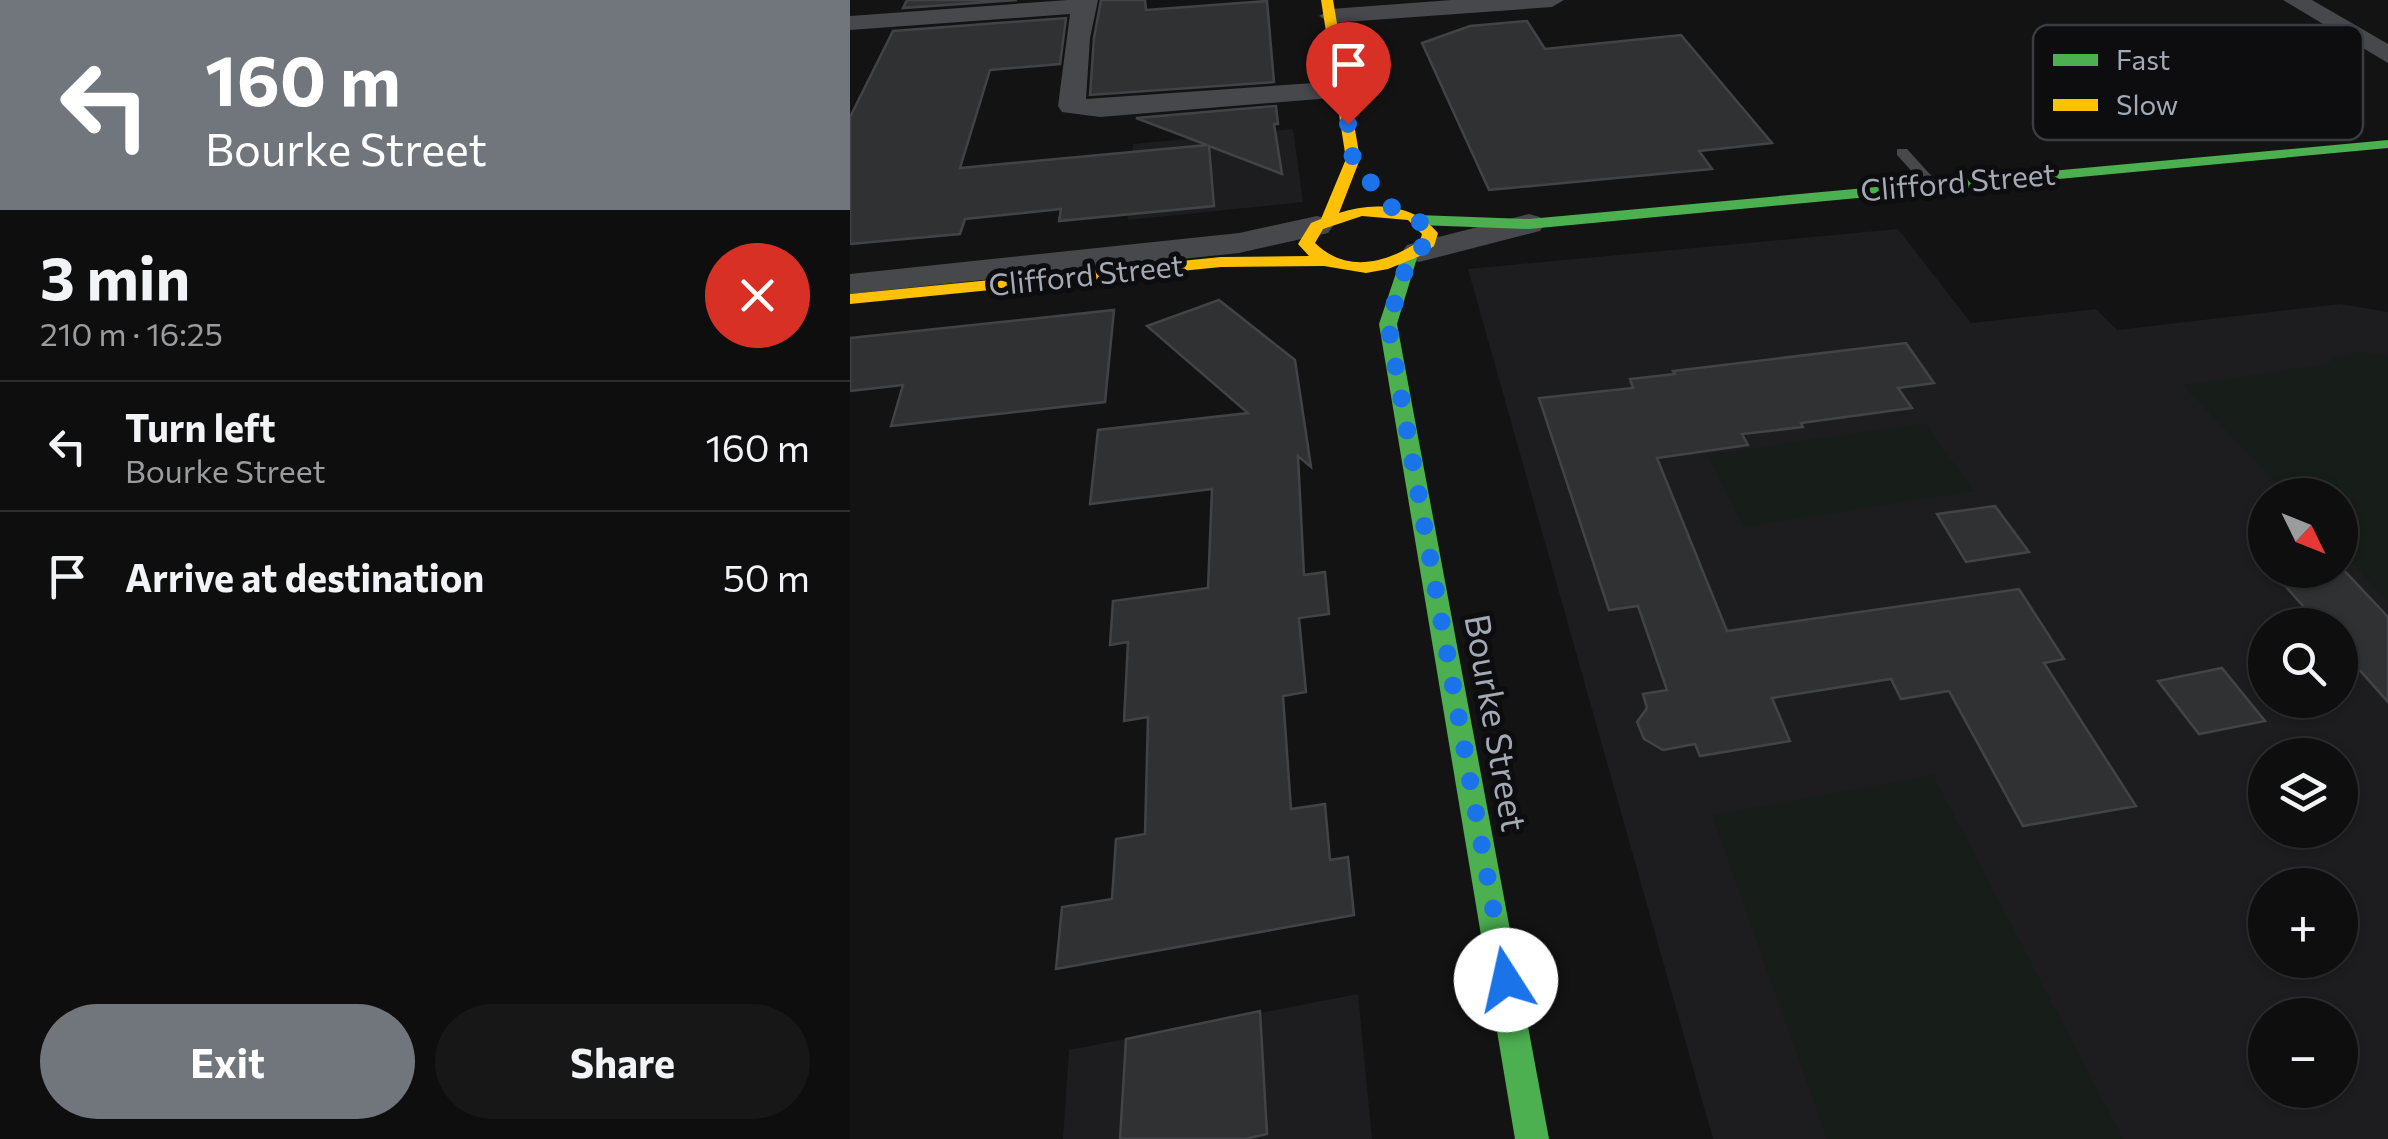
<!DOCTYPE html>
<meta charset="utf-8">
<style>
:root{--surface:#0e0e0e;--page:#171717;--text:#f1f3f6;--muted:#9b9c9e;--line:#2e2e2e;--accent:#71757c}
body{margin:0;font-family:Commissioner,sans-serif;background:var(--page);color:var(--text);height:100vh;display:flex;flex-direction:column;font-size:38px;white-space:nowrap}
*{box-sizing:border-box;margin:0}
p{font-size:32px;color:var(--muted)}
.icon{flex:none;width:55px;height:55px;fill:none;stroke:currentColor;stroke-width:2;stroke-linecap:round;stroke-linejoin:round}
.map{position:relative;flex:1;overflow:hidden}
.side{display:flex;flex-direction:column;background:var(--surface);width:850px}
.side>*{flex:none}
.top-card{background:#71757c;color:#fff;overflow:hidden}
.needle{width:65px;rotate:133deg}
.controls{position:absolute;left:1398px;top:478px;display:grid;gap:20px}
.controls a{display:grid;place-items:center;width:110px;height:110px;border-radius:50%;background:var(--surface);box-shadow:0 2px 8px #0004,0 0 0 2px var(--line);font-size:50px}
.pin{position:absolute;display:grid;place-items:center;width:85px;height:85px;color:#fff;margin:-102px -42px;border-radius:50% 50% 50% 0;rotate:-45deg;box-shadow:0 0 10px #0007}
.pin .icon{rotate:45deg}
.me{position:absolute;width:110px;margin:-55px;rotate:350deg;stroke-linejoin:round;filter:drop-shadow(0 0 8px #0008)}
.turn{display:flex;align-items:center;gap:35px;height:210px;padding:0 40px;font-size:45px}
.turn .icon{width:130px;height:130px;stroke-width:2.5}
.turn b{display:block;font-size:70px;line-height:85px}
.round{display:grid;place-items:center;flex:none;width:105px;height:105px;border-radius:52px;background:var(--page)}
.overview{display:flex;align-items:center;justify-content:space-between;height:170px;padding:0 40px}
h1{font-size:60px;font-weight:700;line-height:75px}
.cta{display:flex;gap:20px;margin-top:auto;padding:20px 40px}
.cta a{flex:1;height:115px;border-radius:60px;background:var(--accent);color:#fff;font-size:40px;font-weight:700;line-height:115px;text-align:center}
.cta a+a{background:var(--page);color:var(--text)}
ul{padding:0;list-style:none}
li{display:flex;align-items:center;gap:30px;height:130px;padding:0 40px;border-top:2px solid var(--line)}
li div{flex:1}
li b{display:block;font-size:38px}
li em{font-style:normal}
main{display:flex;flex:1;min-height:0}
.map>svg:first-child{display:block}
.built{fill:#1d1d20;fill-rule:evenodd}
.green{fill:#171d18}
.building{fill:#303133;stroke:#424347;stroke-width:2.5}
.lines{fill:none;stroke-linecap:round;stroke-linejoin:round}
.lane{fill:#47484c;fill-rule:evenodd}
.street{fill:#47484c;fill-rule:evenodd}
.fast{fill:#4caf50;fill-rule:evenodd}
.slow{fill:#ffc107;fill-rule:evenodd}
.route{stroke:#1a73e8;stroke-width:18;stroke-dasharray:0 32.4}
.labels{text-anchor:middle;stroke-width:10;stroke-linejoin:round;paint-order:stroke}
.far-street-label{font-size:30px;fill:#a3aab5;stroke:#0d0d0f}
.street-label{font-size:35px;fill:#a3aab5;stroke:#0d0d0f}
.key{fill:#0d0d0f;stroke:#3a3c41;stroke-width:2.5}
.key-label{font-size:28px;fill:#a3aab5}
</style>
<main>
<section class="side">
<div class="top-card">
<div class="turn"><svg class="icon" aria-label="left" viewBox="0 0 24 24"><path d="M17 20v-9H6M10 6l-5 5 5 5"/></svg><div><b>160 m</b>Bourke Street</div></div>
</div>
<div class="overview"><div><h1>3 min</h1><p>210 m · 16:25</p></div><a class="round" style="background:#d93025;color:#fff"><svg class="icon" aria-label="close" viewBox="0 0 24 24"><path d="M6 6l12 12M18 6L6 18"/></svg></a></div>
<ul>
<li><svg class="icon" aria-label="left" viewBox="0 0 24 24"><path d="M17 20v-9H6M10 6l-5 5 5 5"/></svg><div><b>Turn left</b><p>Bourke Street</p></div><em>160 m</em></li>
<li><svg class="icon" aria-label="arrive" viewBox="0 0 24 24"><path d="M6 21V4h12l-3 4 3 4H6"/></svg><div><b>Arrive at destination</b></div><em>50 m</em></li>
</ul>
<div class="cta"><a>Exit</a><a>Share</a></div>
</section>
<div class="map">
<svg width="1538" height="1139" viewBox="0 0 1538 1139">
<rect width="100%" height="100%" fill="#131313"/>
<!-- built -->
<g class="built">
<polygon points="443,129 453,202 278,220 283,144"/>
<path d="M 1048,229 L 1121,323 L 1246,309 L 1267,330 L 1490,304 L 1538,312 L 1538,1139 L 863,1139 L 618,269 ZM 1415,495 L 1490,495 L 1490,570 L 1415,570 ZM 1415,625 L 1490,625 L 1490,700 L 1415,700 ZM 1415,755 L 1490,755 L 1490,830 L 1415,830 ZM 1415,885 L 1490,885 L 1490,960 L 1415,960 ZM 1415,1015 L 1490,1015 L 1490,1090 L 1415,1090 Z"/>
<polygon points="508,994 522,1139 213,1139 219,1050"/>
</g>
<!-- green -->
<g class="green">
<polygon points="1508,352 1538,355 1538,601 1490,550 1490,495 1438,495 1333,385 1478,364 1485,357"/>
<polygon points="1074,423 1124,491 893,527 857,455"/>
<polygon points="1083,775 1273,1139 977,1139 862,815"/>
</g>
<!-- building -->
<g class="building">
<polygon points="57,0 167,0 53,8"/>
<polygon points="251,0 295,0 296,10 417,1 424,82 240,95 244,38"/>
<polygon points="216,18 210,64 140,70 110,168 357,145 286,118 426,106 428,124 424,124 432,174 359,146 364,206 209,221 211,209 115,219 110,234 0,244 0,117 43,31"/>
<polygon points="677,21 695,49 831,35 922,143 849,151 862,169 639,190 572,43 620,26"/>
<polygon points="369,300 445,360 461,467 448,456 454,575 475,572 479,614 449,618 456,692 433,696 441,809 475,804 480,860 498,857 504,915 206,969 212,907 262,899 266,839 295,834 298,717 274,721 278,642 260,645 263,601 358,588 362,489 240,504 248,430 398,413 297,326"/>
<polygon points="264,310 255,402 41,426 53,385 0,391 0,338"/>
<polygon points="1056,343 1084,383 1048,388 1062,408 951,423 953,427 892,434 898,445 807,458 877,631 1169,589 1214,659 1194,663 1286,806 1173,826 1099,691 1051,699 1041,679 922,698 940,741 850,756 845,744 813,750 794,739 787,722 797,708 793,694 817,690 788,606 759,610 689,398 783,388 780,379 825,374 823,371"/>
<polygon points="1145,506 1179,552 1116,562 1087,514"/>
<polygon points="1490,566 1538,617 1538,702 1490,648 1490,625 1470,625 1421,570 1490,570"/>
<polygon points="1372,668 1415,721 1349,734 1308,681"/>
<polygon points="410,1011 417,1134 395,1139 270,1139 276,1039"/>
</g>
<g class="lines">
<!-- lane -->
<polygon class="lane" points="1047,149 1057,149 1087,182 1087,188 1077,188 1047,155"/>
<!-- street -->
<g class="street">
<polygon points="218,0 248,0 240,38 236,99 493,81 507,89 493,97 250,117 212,112 208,106 220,14 0,30 0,16"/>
<polygon points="602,0 714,0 702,7 481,23 469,16 481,9"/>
<polygon points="1433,0 1462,0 1538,44 1538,63"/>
<polygon points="679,214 690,217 695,224 690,231 569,262 557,259 552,252 557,245"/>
<polygon points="467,216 478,219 483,226 478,233 389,253 0,294 0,274 389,233"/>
</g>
<!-- fast -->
<g class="fast">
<polygon points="1538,140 1538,148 679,229 568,225 560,220 568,215 679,219"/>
<polygon points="559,253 567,258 547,324 699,1139 665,1139 529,324 551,258"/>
</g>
<!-- slow -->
<path class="slow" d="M 471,0 L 483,0 L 510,159 L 489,213 C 524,201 564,204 588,233 L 584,246 L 570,256 L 538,269 L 516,273 L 474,266 L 371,267 L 0,304 L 0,294 L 371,257 L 459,256 L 448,244 L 461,223 L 471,219 L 496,159 ZM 512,216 L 558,220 L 572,234 L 570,241 C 536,263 497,274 465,243 L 473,229 Z"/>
</g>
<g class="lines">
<!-- route -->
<polyline class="route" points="498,124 503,159 525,188 546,212 574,224 580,232 578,242 559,258 538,324 656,980"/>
</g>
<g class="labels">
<!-- far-street labels -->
<g class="far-street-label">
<text transform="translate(1108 183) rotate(-5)" y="10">Clifford Street</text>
<text transform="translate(236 276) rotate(-6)" y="10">Clifford Street</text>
</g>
<!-- street labels -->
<g class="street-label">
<text transform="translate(645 723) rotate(80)" y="12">Bourke Street</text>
</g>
</g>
<!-- legend -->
<rect x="1183" y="25" width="330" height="115" rx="15" class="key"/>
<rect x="1203" y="54" width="45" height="12" fill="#4caf50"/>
<rect x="1203" y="99" width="45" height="12" fill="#ffc107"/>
<g class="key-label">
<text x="1266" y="70">Fast</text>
<text x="1266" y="115">Slow</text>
</g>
</svg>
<div class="controls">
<a><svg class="needle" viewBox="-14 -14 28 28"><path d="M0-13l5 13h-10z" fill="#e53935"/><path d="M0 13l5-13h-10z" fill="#9b9c9e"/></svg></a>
<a><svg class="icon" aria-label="search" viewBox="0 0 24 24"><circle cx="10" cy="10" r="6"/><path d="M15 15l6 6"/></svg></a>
<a><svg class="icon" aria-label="layers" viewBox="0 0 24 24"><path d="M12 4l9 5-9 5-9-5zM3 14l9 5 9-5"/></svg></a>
<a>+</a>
<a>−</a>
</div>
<div class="pin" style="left:498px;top:124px;background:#d93025"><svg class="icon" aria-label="arrive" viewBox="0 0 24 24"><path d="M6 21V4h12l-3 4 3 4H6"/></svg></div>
<svg class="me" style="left:656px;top:980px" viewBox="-20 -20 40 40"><circle r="19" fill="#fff"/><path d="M0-13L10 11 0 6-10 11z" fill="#1a73e8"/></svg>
</div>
</main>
